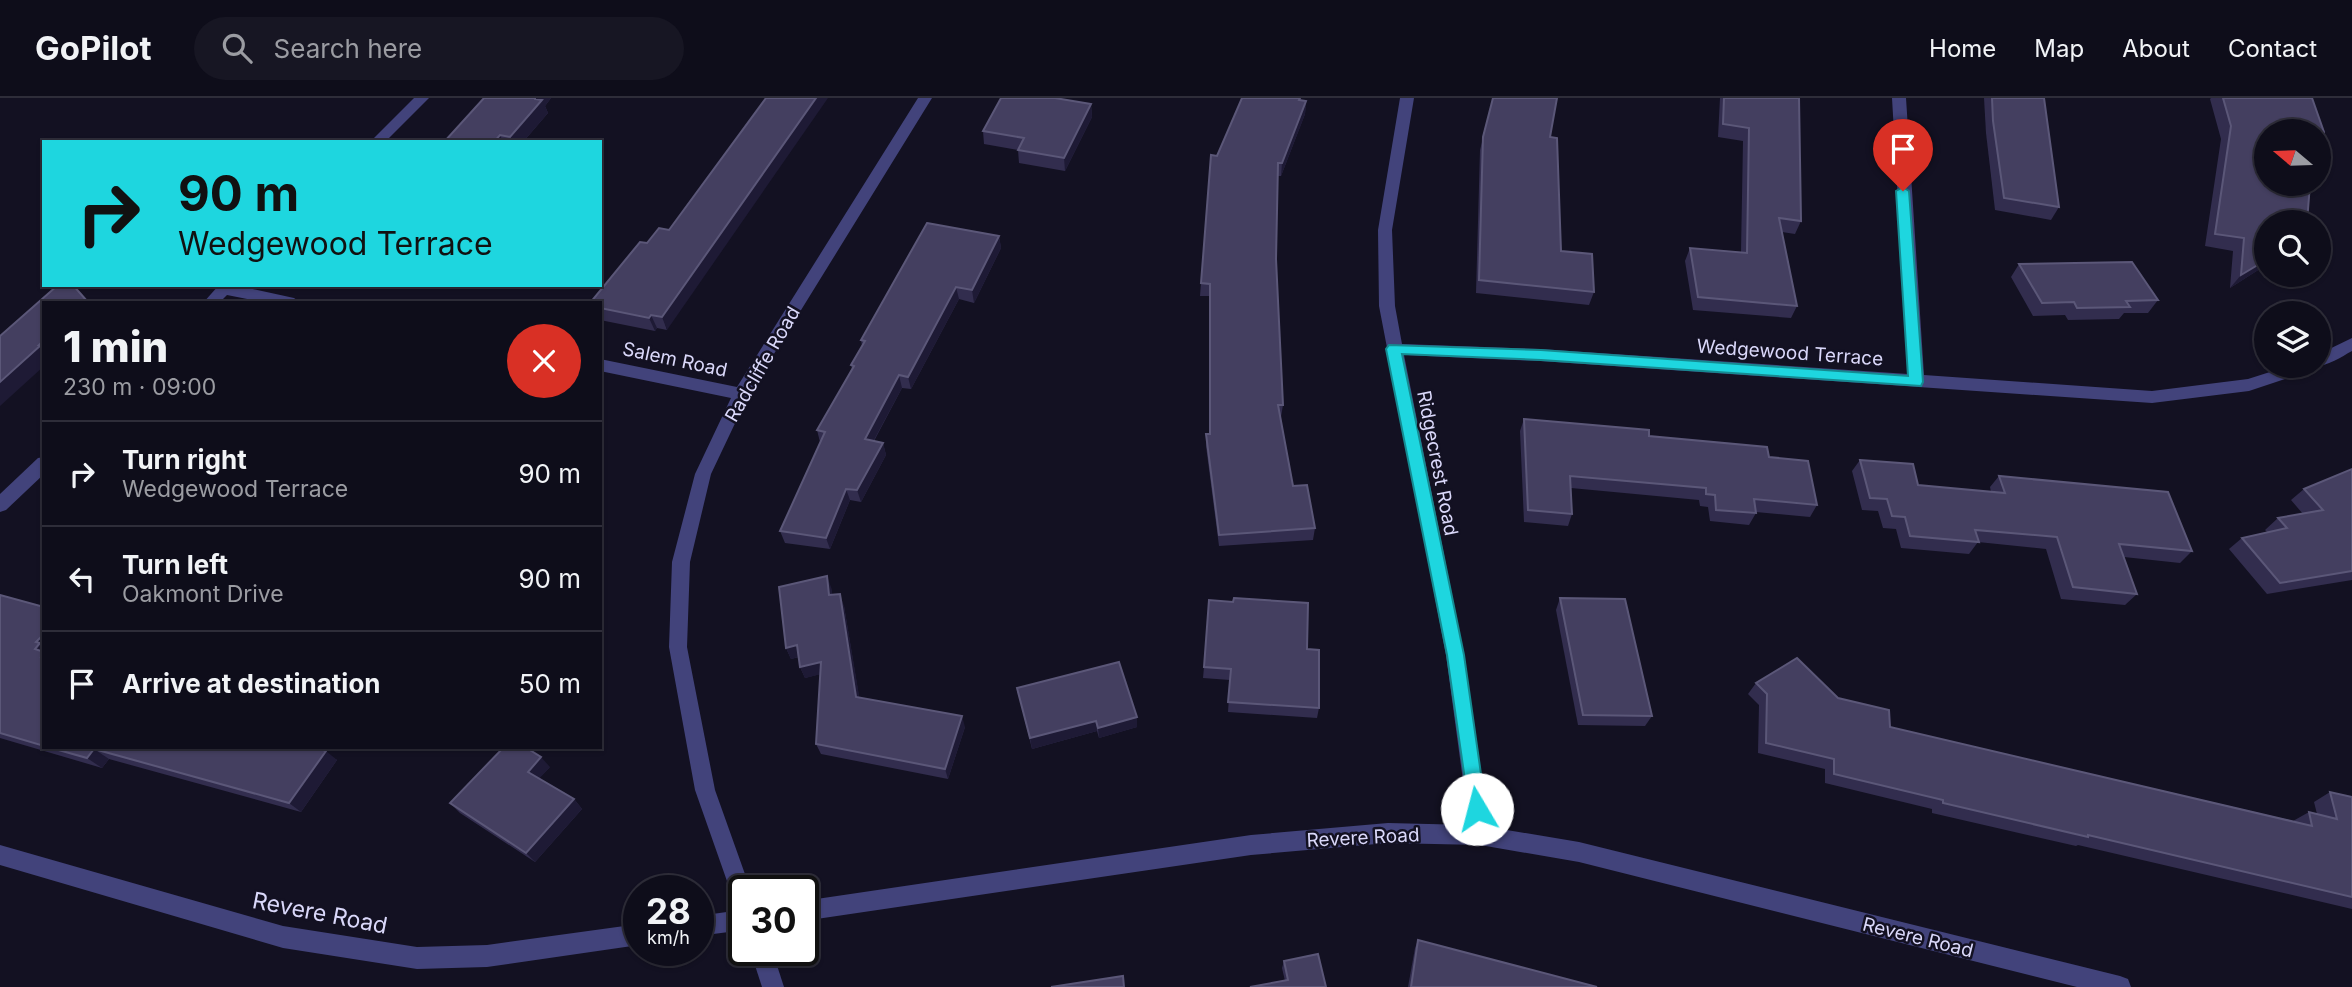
<!DOCTYPE html>
<meta charset="utf-8">
<style>
:root{--surface:#0e0d1a;--page:#171623;--text:#f1f3f6;--muted:#9b9ca2;--line:#2e2d39}
body{margin:0;font-family:Inter,sans-serif;background:var(--page);color:var(--text);height:100vh;display:flex;flex-direction:column;font-size:26px;white-space:nowrap}
*{box-sizing:border-box;margin:0}
p{font-size:23px;color:var(--muted)}
.icon{flex:none;width:38px;height:38px;fill:none;stroke:currentColor;stroke-width:2;stroke-linecap:round;stroke-linejoin:round}
.map{position:relative;flex:1;overflow:hidden}
.side{position:absolute;left:42px;top:203px;width:560px;height:448px;display:flex;flex-direction:column;background:var(--surface);border-radius:0px;box-shadow:0 2px 5px #0004,0 0 0 2px var(--line)}
.side>*{flex:none}
.top-card{position:absolute;left:42px;top:42px;width:560px;height:147px;border-radius:0px;box-shadow:0 2px 5px #0004,0 0 0 2px var(--line);background:#1ed6df;color:#111;overflow:hidden}
.needle{width:46px;rotate:289deg}
.controls{position:absolute;left:2254px;top:21px;display:grid;gap:14px}
.controls a{display:grid;place-items:center;width:77px;height:77px;border-radius:50%;background:var(--surface);box-shadow:0 2px 5px #0004,0 0 0 2px var(--line);font-size:35px}
.speed{position:absolute;left:623px;top:777px;display:flex;gap:14px;font-size:35px;font-weight:700;text-align:center}
.speed>*{display:grid;place-content:center;width:91px;height:91px;border-radius:50%;background:var(--surface);box-shadow:0 2px 5px #0004,0 0 0 2px var(--line);line-height:1}
.speed small{font-size:18px;font-weight:400}
.speed .limit{border:4px solid #111;border-radius:10px;background:#fff;color:#111}
.pin{position:absolute;display:grid;place-items:center;width:60px;height:60px;color:#fff;margin:-72px -30px;border-radius:50% 50% 50% 0;rotate:-45deg;box-shadow:0 0 7px #0007}
.pin .icon{rotate:45deg}
.me{position:absolute;width:77px;margin:-38px;rotate:352deg;stroke-linejoin:round;filter:drop-shadow(0 0 5px #0008)}
.turn{display:flex;align-items:center;gap:24px;height:147px;padding:0 21px;font-size:32px}
.turn .icon{width:91px;height:91px;stroke-width:2.5}
.turn b{display:block;font-size:49px;line-height:60px}
.round{display:grid;place-items:center;flex:none;width:74px;height:74px;border-radius:37px;background:var(--page)}
.head{display:flex;align-items:center;justify-content:space-between;height:119px;padding:0 21px}
h1{font-size:42px;font-weight:800;line-height:52px}
ul{padding:0;list-style:none}
li{display:flex;align-items:center;gap:21px;height:105px;padding:0 21px;border-top:2px solid var(--line)}
li div{flex:1}
li b{display:block;font-size:26px}
li em{font-style:normal}
header{display:flex;align-items:center;gap:42px;box-sizing:border-box;height:98px;padding:0 35px;background:var(--surface);border-bottom:2px solid var(--line)}
header strong{font-size:33px}
nav{display:flex;gap:38px;margin-inline-start:auto;font-size:24px}
.search{width:490px;height:63px;background:var(--page);display:flex;align-items:center;gap:18px;box-sizing:border-box;padding:0 24px;border-radius:38px;color:var(--muted);font-size:26px}
.map>svg:first-child{display:block}
.lines{fill:none;stroke-linecap:round;stroke-linejoin:round}
.minor{fill:#42437b;fill-rule:evenodd}
.wall{fill:#322d4e;fill-rule:evenodd}
.shaded-wall{fill:#1e1a35}
.building{fill:#443f60;stroke:#5b5778;stroke-width:2}
.route{fill:#1ed6df;stroke:#148b91;stroke-width:2}
.labels{text-anchor:middle;stroke-width:5;stroke-linejoin:round;paint-order:stroke}
.street-label{font-size:19px;fill:#dad8fa;stroke:#131122}
.near-street-label{font-size:23px;fill:#dad8fa;stroke:#131122}
</style>
<header>
<strong>GoPilot</strong>
<div class="search"><svg class="icon" aria-label="search" viewBox="0 0 24 24"><circle cx="10" cy="10" r="6"/><path d="M15 15l6 6"/></svg>Search here</div>
<nav><a>Home</a><a>Map</a><a>About</a><a>Contact</a></nav>
</header>
<div class="map">
<svg width="2352" height="889" viewBox="0 0 2352 889">
<rect width="100%" height="100%" fill="#131122"/>
<g class="lines">
<!-- minor -->
<g class="minor">
<polygon points="414,0 429,0 385,44 370,44"/>
<polygon points="918,0 932,0 748,298 711,376 690,464 687,549 715,692 751,793 744,793 744,832 698,838 698,818 741,812 737,810 734,803 695,692 669,549 672,464 695,376 731,300 600,273 600,261 737,289"/>
<polygon points="1400,0 1414,0 1392,132 1395,208 1402,246 1540,251 1908,276 1892,0 1906,0 1924,277 2152,293 2248,281 2289,268 2314,268 2312,272 2249,293 2152,305 1540,263 1404,257 1464,557 1489,729 1579,744 2120,878 2128,881 2131,889 2077,889 1579,764 1480,747 1388,745 1251,757 803,823 803,803 1251,737 1388,725 1469,727 1446,557 1379,208 1378,132"/>
<polygon points="219,187 235,187 294,200 301,205 267,205 227,197 219,205 203,205"/>
<path d="M 2352,240 L 2352,253 C 2341,259 2328,268 2316,268 L 2319,268 L 2319,256 Z"/>
<polygon points="44,359 44,376 6,412 0,414 0,396 38,360"/>
<polygon points="0,747 283,828 417,849 487,847 639,826 639,847 487,869 417,871 283,850 0,767"/>
<polygon points="750,852 772,852 784,889 762,889"/>
</g>
</g>
<!-- wall -->
<g class="wall">
<polygon points="484,0 551,0 545,8 548,15 523,44 444,44"/>
<polygon points="1493,0 1550,39 1561,153 1594,194 1589,207 1476,195 1480,52"/>
<polygon points="1720,0 1799,0 1801,123 1795,136 1782,134 1797,208 1791,220 1693,212 1685,163 1690,150 1741,154 1743,43 1718,39"/>
<polygon points="1984,0 2044,0 2059,109 2051,122 1995,112 1986,35"/>
<path d="M 2211,0 L 2312,0 L 2324,34 L 2319,86 L 2309,97 L 2307,124 L 2266,124 L 2266,167 L 2230,190 L 2233,153 L 2205,148 L 2221,41 L 2210,1 ZM 2266,33 L 2319,33 L 2319,86 L 2266,86 Z"/>
<polygon points="1059,1 1091,6 1092,19 1065,73 1019,65 1018,52 984,46 983,33"/>
<polygon points="1303,3 1306,3 1305,16 1281,78 1278,78 1276,161 1283,307 1281,319 1280,319 1293,388 1315,430 1313,442 1219,448 1206,348 1206,336 1209,336 1210,198 1200,198 1201,185"/>
<polygon points="999,138 1001,150 974,205 959,201 911,291 902,290 874,343 883,345 886,357 861,404 850,402 830,451 785,445 780,433 820,344 817,332 852,271 851,267 862,248 861,242"/>
<polygon points="640,144 667,232 657,230 655,233 600,222 600,205"/>
<polygon points="2019,166 2158,202 2148,215 2124,215 2119,221 2068,222 2065,217 2033,218 2011,179"/>
<polygon points="1524,321 1769,359 1817,407 1810,419 1756,414 1756,415 1749,427 1710,423 1708,409 1700,408 1699,402 1571,390 1572,416 1568,428 1524,424 1520,333"/>
<polygon points="1860,362 1918,387 1991,394 1990,389 1999,378 2192,453 2180,465 2124,459 2137,496 2125,507 2061,501 2046,451 1978,444 1969,456 1901,450 1896,431 1883,430 1878,413 1862,412 1852,373"/>
<polygon points="2352,371 2352,482 2267,496 2229,451 2242,440 2267,434 2265,432 2278,420 2303,416 2291,402 2304,391"/>
<polygon points="831,489 832,497 844,508 859,599 965,629 948,681 821,656 816,646 820,576 805,580 800,569 799,559 791,561 786,550"/>
<polygon points="0,497 44,509 44,649 314,649 337,662 301,714 109,661 102,670 0,640"/>
<polygon points="1560,500 1652,618 1645,628 1578,627 1556,512"/>
<polygon points="1307,551 1319,610 1317,620 1228,614 1230,582 1203,580 1204,569"/>
<polygon points="1756,585 1838,600 1890,629 2293,723 2309,714 2317,716 2314,704 2330,694 2352,699 2352,811 2078,747 2076,748 1932,715 1932,711 1825,685 1825,671 1758,655 1759,607 1748,596"/>
<polygon points="1017,590 1137,619 1137,629 1099,640 1097,633 1032,651"/>
<polygon points="550,669 539,680 574,701 582,711 535,764 460,715 450,705"/>
<polygon points="1418,842 1597,889 1408,889 1415,850"/>
<polygon points="1284,863 1326,889 1285,883 1282,870"/>
</g>
<!-- shaded-wall -->
<g class="shaded-wall">
<polygon points="535,0 551,0 545,8 548,15 523,44 512,44 510,39"/>
<polygon points="816,0 828,0 667,232 662,219"/>
<polygon points="1306,3 1305,16 1281,78 1282,65"/>
<polygon points="1091,6 1092,19 1065,73 1064,60"/>
<polygon points="500,37 503,44 494,44"/>
<polygon points="999,138 1001,150 974,205 972,192"/>
<polygon points="2266,162 2266,167 2230,190 2241,177"/>
<polygon points="956,189 959,201 911,291 908,279"/>
<polygon points="651,217 657,230 655,233 649,220"/>
<polygon points="44,242 44,268 0,308 0,284"/>
<polygon points="899,277 902,290 868,353 865,341"/>
<polygon points="883,345 886,357 861,404 857,392"/>
<polygon points="846,391 850,402 830,451 826,440"/>
<polygon points="827,478 831,489 834,508 829,497"/>
<polygon points="840,496 844,508 861,609 856,599"/>
<polygon points="44,536 44,561 35,551 36,544"/>
<polygon points="797,547 802,558 791,561 786,550"/>
<polygon points="821,564 826,575 805,580 800,569"/>
<polygon points="962,618 965,629 948,681 945,671"/>
<polygon points="1137,619 1137,629 1099,640 1098,630"/>
<polygon points="1096,623 1097,633 1032,651 1030,640"/>
<polygon points="94,651 109,661 102,670 87,660"/>
<polygon points="326,653 337,662 301,714 289,705"/>
<polygon points="541,659 550,669 537,683 528,674"/>
<polygon points="574,701 582,711 535,764 526,755"/>
</g>
<!-- building -->
<g class="building">
<polygon points="484,0 535,0 535,1 542,2 510,39 500,37 494,44 444,44"/>
<polygon points="766,0 816,0 662,219 651,217 649,220 600,210 600,205 590,205 640,144 647,145 659,130 669,132"/>
<polygon points="1001,0 1055,0 1091,6 1064,60 1018,52 1024,40 983,33"/>
<polygon points="1242,0 1300,0 1299,2 1306,3 1282,65 1278,65 1276,161 1283,307 1278,307 1293,388 1307,387 1315,430 1219,437 1206,336 1210,336 1210,186 1201,185 1211,57 1217,58"/>
<polygon points="1493,0 1557,0 1550,39 1557,40 1561,153 1592,156 1594,194 1479,182 1483,39"/>
<polygon points="1724,0 1799,0 1801,123 1779,120 1797,208 1698,199 1690,150 1747,155 1749,30 1723,26"/>
<polygon points="1992,0 2044,0 2059,109 2004,100 1993,23"/>
<polygon points="2223,0 2312,0 2324,34 2319,86 2318,86 2319,86 2319,33 2266,33 2266,86 2310,86 2307,124 2266,124 2266,162 2241,177 2244,140 2215,136 2231,28"/>
<polygon points="927,125 999,138 972,192 956,189 908,279 899,277 865,341 883,345 857,392 846,391 826,440 780,433 825,334 817,332 854,268 851,267 865,243 861,242"/>
<polygon points="2132,164 2158,202 2126,203 2130,209 2077,210 2074,204 2042,205 2019,166"/>
<polygon points="58,187 73,187 87,203 85,205 44,205 44,242 39,247 41,247 0,284 0,238"/>
<polygon points="1524,321 1649,332 1649,338 1767,349 1769,359 1808,363 1817,407 1754,401 1756,415 1716,412 1715,397 1706,396 1706,390 1570,378 1572,416 1528,412"/>
<polygon points="1860,362 1913,366 1918,387 2005,395 1999,378 2168,394 2192,453 2119,446 2137,496 2073,489 2057,439 1975,432 1979,444 1910,438 1905,419 1892,418 1887,401 1870,400"/>
<polygon points="2352,371 2352,473 2280,485 2242,440 2287,430 2278,420 2323,412 2304,391"/>
<polygon points="827,478 829,497 840,496 856,599 962,618 945,671 816,646 821,564 800,569 797,547 786,550 779,489"/>
<polygon points="0,497 44,509 44,536 36,544 40,545 35,551 44,554 41,559 44,560 44,648 0,635"/>
<polygon points="1234,500 1308,505 1307,551 1319,552 1319,610 1228,604 1231,571 1204,569 1209,502 1233,504"/>
<polygon points="1560,500 1625,501 1652,618 1583,617"/>
<polygon points="1797,560 1838,600 1889,612 1890,629 2312,728 2309,714 2337,721 2330,694 2352,699 2352,799 2088,737 2088,739 1943,705 1943,702 1834,676 1834,661 1766,645 1767,596 1756,585"/>
<polygon points="1119,564 1137,619 1098,630 1096,623 1030,640 1017,590"/>
<polygon points="48,649 314,649 326,653 289,705 94,651 87,660"/>
<polygon points="504,649 525,649 541,659 528,674 574,701 526,755 450,705"/>
<polygon points="1418,842 1597,889 1411,889"/>
<polygon points="1318,856 1326,889 1250,889 1288,882 1284,863"/>
<polygon points="1123,878 1124,889 1051,889"/>
</g>
<!-- route -->
<polygon class="route" points="1903,89 1909,93 1923,284 1921,288 1541,262 1402,256 1464,557 1486,711 1483,717 1477,720 1470,717 1447,557 1386,251 1389,247 1541,252 1908,278 1896,93"/>
<g class="labels">
<!-- street labels -->
<g class="street-label">
<text transform="translate(1790 254) rotate(4)" y="7">Wedgewood Terrace</text>
<text transform="translate(675 261) rotate(12)" y="7">Salem Road</text>
<text transform="translate(762 266) rotate(-60)" y="7">Radcliffe Road</text>
<text transform="translate(1438 365) rotate(79)" y="7">Ridgecrest Road</text>
<text transform="translate(1363 739) rotate(-3)" y="7">Revere Road</text>
<text transform="translate(1918 839) rotate(14)" y="7">Revere Road</text>
</g>
<!-- near-street labels -->
<g class="near-street-label">
<text transform="translate(320 815) rotate(11)" y="8">Revere Road</text>
</g>
</g>
</svg>
<div class="controls">
<a><svg class="needle" viewBox="-14 -14 28 28"><path d="M0-13l5 13h-10z" fill="#e53935"/><path d="M0 13l5-13h-10z" fill="#9b9ca2"/></svg></a>
<a><svg class="icon" aria-label="search" viewBox="0 0 24 24"><circle cx="10" cy="10" r="6"/><path d="M15 15l6 6"/></svg></a>
<a><svg class="icon" aria-label="layers" viewBox="0 0 24 24"><path d="M12 4l9 5-9 5-9-5zM3 14l9 5 9-5"/></svg></a>
</div>
<div class="speed"><div>28<small>km/h</small></div><div class="limit">30</div></div>
<div class="pin" style="left:1903px;top:93px;background:#d93025"><svg class="icon" aria-label="arrive" viewBox="0 0 24 24"><path d="M6 21V4h12l-3 4 3 4H6"/></svg></div>
<svg class="me" style="left:1477px;top:711px" viewBox="-20 -20 40 40"><circle r="19" fill="#fff"/><path d="M0-13L10 11 0 6-10 11z" fill="#1ed6df"/></svg>
<div class="top-card">
<div class="turn"><svg class="icon" aria-label="right" viewBox="0 0 24 24"><path d="M7 20v-9h11M14 6l5 5-5 5"/></svg><div><b>90 m</b>Wedgewood Terrace</div></div>
</div>
<section class="side">
<div class="head"><div><h1>1 min</h1><p>230 m · 09:00</p></div><a class="round" style="background:#d93025;color:#fff"><svg class="icon" aria-label="close" viewBox="0 0 24 24"><path d="M6 6l12 12M18 6L6 18"/></svg></a></div>
<ul>
<li><svg class="icon" aria-label="right" viewBox="0 0 24 24"><path d="M7 20v-9h11M14 6l5 5-5 5"/></svg><div><b>Turn right</b><p>Wedgewood Terrace</p></div><em>90 m</em></li>
<li><svg class="icon" aria-label="left" viewBox="0 0 24 24"><path d="M17 20v-9H6M10 6l-5 5 5 5"/></svg><div><b>Turn left</b><p>Oakmont Drive</p></div><em>90 m</em></li>
<li><svg class="icon" aria-label="arrive" viewBox="0 0 24 24"><path d="M6 21V4h12l-3 4 3 4H6"/></svg><div><b>Arrive at destination</b></div><em>50 m</em></li>
</ul>
</section>
</div>
